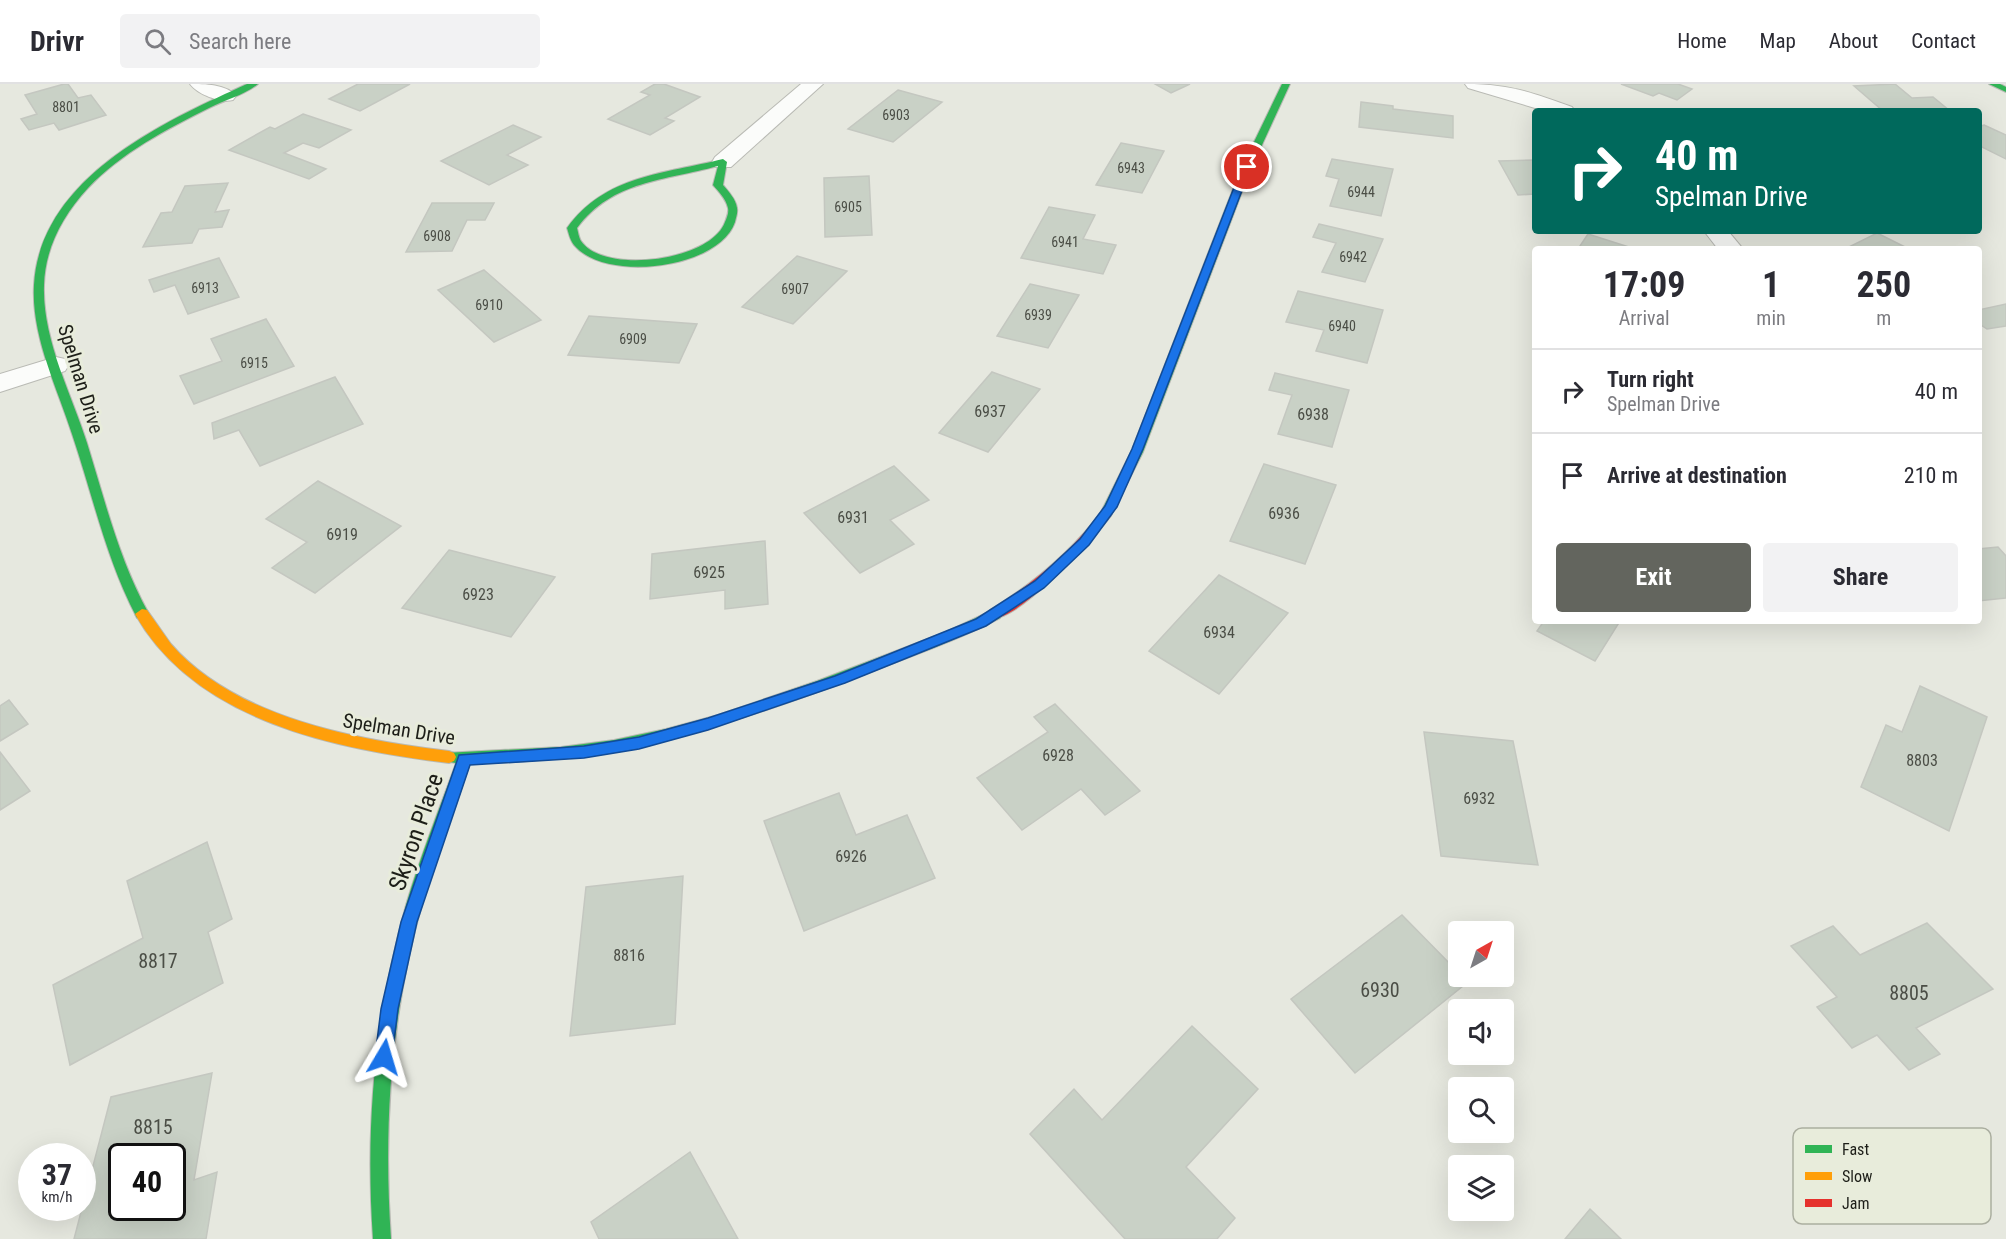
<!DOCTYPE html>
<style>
:root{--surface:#fff;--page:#f2f2f3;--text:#2b2b33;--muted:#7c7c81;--line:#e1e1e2;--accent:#63655e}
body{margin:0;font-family:"Roboto Condensed",sans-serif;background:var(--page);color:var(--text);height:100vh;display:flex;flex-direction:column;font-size:22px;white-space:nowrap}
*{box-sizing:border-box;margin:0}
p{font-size:20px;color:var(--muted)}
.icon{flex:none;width:33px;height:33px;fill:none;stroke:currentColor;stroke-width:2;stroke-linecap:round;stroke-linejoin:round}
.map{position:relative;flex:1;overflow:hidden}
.drawer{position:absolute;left:1532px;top:162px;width:450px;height:378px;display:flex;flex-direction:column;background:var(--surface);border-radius:6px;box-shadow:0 6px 24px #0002}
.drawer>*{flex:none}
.banner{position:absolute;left:1532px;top:24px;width:450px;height:126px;border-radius:6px;box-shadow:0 6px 24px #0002;background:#00695c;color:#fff;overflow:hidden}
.needle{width:39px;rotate:39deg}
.tools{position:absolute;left:1448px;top:837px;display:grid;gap:12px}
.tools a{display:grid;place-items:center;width:66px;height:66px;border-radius:6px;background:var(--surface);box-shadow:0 6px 24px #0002;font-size:30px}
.speed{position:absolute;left:18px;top:1059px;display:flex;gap:12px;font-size:30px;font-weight:700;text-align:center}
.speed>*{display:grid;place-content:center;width:78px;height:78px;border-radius:50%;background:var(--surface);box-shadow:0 6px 24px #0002;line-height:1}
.speed small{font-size:15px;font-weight:400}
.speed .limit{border:3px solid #111;border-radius:9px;background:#fff;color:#111}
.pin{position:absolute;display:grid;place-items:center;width:51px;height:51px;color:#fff;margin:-26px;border:3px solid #fff;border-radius:50%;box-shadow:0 2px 6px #0007}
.me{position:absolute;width:66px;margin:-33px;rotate:7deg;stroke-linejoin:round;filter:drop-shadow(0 0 4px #0008)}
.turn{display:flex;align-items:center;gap:21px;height:126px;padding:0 24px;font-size:27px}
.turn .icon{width:78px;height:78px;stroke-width:2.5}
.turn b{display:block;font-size:42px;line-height:51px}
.eta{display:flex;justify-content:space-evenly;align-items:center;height:102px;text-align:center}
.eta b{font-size:36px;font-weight:700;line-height:42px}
.primary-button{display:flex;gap:12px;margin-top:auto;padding:12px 24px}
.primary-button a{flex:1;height:69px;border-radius:6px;background:var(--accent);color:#fff;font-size:24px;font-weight:700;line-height:69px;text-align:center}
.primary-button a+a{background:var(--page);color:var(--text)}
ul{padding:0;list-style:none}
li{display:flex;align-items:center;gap:18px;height:84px;padding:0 24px;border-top:2px solid var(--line)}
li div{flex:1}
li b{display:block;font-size:22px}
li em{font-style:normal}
header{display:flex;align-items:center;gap:36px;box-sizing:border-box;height:84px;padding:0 30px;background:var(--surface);border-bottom:2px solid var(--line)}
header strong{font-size:28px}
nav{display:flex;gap:33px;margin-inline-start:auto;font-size:21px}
.search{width:420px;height:54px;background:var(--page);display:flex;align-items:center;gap:15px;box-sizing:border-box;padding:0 21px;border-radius:6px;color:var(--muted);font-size:22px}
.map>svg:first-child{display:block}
.building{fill:#c9d1c6;stroke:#c4c7c0;stroke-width:1.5;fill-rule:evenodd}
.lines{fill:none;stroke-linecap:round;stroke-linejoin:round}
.street-casing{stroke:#b9bab4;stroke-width:2}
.fast-casing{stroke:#b9bab4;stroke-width:2}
.slow-casing{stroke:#b9bab4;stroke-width:2}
.jam-casing{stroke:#b9bab4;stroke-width:2}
.street{fill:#fbfcfa;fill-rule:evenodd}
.fast{fill:#30b455;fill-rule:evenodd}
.slow{fill:#ff9f0a;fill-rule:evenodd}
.jam{fill:#e5322d;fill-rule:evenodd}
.route{fill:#1a73e8;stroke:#114b97;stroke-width:1.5}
.labels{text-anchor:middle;stroke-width:6;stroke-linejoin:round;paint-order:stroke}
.far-number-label{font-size:14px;fill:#4b4e46}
.number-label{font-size:16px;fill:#4b4e46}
.street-label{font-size:20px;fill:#1d1e18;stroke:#e8ecdb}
.near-number-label{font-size:20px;fill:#4b4e46}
.near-street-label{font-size:24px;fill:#1d1e18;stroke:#e8ecdb}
.key{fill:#e8ecdb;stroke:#abaea0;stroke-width:1.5}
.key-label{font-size:16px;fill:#1d1e18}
</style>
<header>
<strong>Drivr</strong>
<div class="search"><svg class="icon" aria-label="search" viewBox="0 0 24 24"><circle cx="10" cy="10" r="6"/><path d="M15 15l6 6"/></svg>Search here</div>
<nav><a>Home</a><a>Map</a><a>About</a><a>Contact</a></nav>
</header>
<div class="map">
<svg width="2006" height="1155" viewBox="0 0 2006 1155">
<rect width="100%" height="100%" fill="#e6e8df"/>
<!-- building -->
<g class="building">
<polygon points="64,0 68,0 78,14 91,11 106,31 59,46 54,39 29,46 21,35 37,30 25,11"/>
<polygon points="358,0 410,0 360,27 329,15"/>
<polygon points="655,0 664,0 700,13 665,34 674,37 650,51 608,35 650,11 641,8"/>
<polygon points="1155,0 1190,0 1171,9"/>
<polygon points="1621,0 1678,0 1692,5 1677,16 1659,9 1653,12"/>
<polygon points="1895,0 1912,14 1933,13 1950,27 1883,27 1854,2"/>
<polygon points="898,6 942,18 893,58 848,45"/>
<polygon points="1361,18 1393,22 1393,25 1453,32 1453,54 1359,43"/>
<polygon points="303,30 351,46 319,64 303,59 284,69 326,85 309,95 229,66 270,43 275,45"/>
<polygon points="513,41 541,53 507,71 528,81 489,101 441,77"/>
<polygon points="1984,41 2006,51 2006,75 1978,61 1978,43"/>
<polygon points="1121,59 1164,67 1142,109 1096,101"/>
<polygon points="1332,75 1393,85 1381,132 1330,122 1339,95 1326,92"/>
<polygon points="1534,76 1534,110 1518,111 1499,77"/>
<polygon points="869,92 872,151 825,153 824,94"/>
<polygon points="228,99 215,128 229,126 222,143 199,145 192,159 143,163 161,129 172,128 185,102"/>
<polygon points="432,119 494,119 485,136 467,136 452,167 406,168"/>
<polygon points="1049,123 1095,131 1083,155 1116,161 1103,190 1021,174"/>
<polygon points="1319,140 1383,155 1365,198 1322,188 1336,159 1313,153"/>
<polygon points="1877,149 1909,165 1847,164"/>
<polygon points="1588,150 1635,165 1578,165"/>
<polygon points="797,172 847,187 793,240 742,223"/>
<polygon points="219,174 239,213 188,230 175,201 154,208 149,196"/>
<polygon points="484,186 541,236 494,258 438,206"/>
<polygon points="1030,200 1079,211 1048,264 997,252"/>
<polygon points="1298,207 1383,226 1367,279 1316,267 1324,246 1286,238"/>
<polygon points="2006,220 2006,242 1987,245 1978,239 1978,226"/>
<polygon points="589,232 697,240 679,279 568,271"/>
<polygon points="266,235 294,282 194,320 180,292 222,277 211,255"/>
<polygon points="992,288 1040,305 988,368 939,349"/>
<polygon points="1275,289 1349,306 1332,363 1278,350 1292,311 1269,306"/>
<polygon points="335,293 363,340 260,382 239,346 214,355 212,339"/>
<polygon points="1264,380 1336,401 1305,480 1230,457"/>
<polygon points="894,382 929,416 890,436 914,460 860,489 804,429"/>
<polygon points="318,397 401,442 315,509 272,484 307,458 266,435"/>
<polygon points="765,457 768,520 725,525 725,506 650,515 652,470"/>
<polygon points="1998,463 2006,472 2006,514 1978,517 1978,465"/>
<polygon points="449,466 555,493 511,553 402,524"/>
<polygon points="1219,491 1288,529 1219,610 1149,567"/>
<polygon points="1544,537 1620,537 1595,577 1537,547"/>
<polygon points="1920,602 1987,633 1949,747 1861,703 1886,641 1902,648"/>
<polygon points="9,616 28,640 0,657 0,622"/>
<polygon points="1055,620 1140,707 1105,731 1081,705 1022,746 977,694 1048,648 1034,633"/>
<polygon points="1424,648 1513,657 1538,781 1441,772"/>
<polygon points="0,668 30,707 0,726"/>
<polygon points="839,709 856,751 907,731 935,794 804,847 764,737"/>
<polygon points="207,758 232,835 208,848 223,899 70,981 53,901 143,854 127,797"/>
<polygon points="683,792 675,940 570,952 586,803"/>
<polygon points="1402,831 1458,888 1458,892 1462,892 1468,898 1355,989 1291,915"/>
<polygon points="1927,839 1993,905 1916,944 1940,970 1909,986 1877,951 1852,964 1817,923 1837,913 1791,862 1833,842 1860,871"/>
<polygon points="1192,942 1258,1005 1186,1083 1235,1134 1217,1155 1125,1155 1030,1050 1074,1005 1102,1036"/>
<path d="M 212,989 L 194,1096 L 217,1088 L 206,1155 L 74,1155 L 111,1013 ZM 122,1072 L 172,1072 L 172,1124 L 122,1124 Z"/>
<polygon points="690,1068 738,1155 599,1155 591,1138"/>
<polygon points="1590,1125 1621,1155 1565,1155"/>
</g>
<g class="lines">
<!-- street casing -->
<g class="street-casing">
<g id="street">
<path d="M 190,0 C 205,0 226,0 236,12 L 233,16 C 221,19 198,11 190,0 Z"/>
<polygon points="801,0 823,0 731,83 715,83 712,78 715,73"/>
<path d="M 1465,0 C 1509,0 1531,8 1572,23 L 1575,27 L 1545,27 L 1468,4 Z"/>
<polygon points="1704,147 1728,147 1743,165 1718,165"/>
<polygon points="56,273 65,275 69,281 65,287 0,308 0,290"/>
</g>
</g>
<!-- fast casing -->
<g class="fast-casing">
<g id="fast">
<path d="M 247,0 L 258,0 C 245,11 225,16 209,24 C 167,45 121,69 88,104 C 63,131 45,164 44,201 C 42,255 71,309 87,359 C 105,417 119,476 149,530 L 142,535 L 137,534 C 106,475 93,412 72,350 C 57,303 31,252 34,201 C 40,94 163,38 247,0 Z"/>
<polygon points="1282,0 1290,0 1250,87 1143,368 1110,433 1102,433 1100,430 1131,368 1240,87"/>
<polygon points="1989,0 2000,0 2006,3 2006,8"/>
<path d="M 723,75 L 727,78 L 723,101 C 728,107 736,115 737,124 C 738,129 736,133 735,138 C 719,185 605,199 574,161 C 570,156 569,150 567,144 C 605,91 664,90 723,75 ZM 718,82 L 713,101 C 719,108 726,115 728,124 C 729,129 727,133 725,138 C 711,177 604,191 581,157 C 579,154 578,148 577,144 C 613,96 664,97 718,82 Z"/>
<path d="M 995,525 L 1000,526 L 1002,530 L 1000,534 C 958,556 914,571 870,588 C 741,639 610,680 470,679 C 455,725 437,770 423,817 C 391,928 383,1040 391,1155 L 373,1155 C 365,1039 375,933 406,821 C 420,773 439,726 456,679 L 444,677 L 442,673 L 444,669 L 561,663 L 614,656 L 666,645 L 718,631 L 817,597 L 946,548 Z"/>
</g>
</g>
<!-- slow casing -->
<g class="slow-casing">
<path id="slow" d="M 142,525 L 147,526 C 155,537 163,549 171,560 C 235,634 357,656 449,667 L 454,669 L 456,673 L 454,677 L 449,679 C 337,665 196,638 135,530 Z"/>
</g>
<!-- jam casing -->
<g class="jam-casing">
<path id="jam" d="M 1106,426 L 1110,427 L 1112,430 L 1110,433 C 1095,453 1015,541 990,534 L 988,530 L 990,526 C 1034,499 1071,468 1102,427 Z"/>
</g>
<!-- street -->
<use href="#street" class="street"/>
<!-- fast -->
<use href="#fast" class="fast"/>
<!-- slow -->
<use href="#slow" class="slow"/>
<!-- jam -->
<use href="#jam" class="jam"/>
</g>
<!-- route -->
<polygon class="route" points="1247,80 1251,83 1143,365 1117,423 1089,461 1044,504 986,542 845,599 708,646 639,665 584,674 470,681 417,838 398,925 392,973 390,979 384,981 377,979 375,973 381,925 401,838 459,671 584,662 639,653 708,634 835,592 976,535 1035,497 1080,455 1105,422 1132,365 1242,83"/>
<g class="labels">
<!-- far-number labels -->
<g class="far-number-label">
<text x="66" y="28">8801</text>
<text x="896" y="36">6903</text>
<text x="1131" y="89">6943</text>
<text x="1361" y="113">6944</text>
<text x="848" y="128">6905</text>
<text x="437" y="157">6908</text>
<text x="1065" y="163">6941</text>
<text x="1353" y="178">6942</text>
<text x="205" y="209">6913</text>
<text x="795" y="210">6907</text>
<text x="489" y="226">6910</text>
<text x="1038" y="236">6939</text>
<text x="1342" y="247">6940</text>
<text x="633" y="260">6909</text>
<text x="254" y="284">6915</text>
</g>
<!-- number labels -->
<g class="number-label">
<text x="990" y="333">6937</text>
<text x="1313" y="336">6938</text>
<text x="1284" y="435">6936</text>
<text x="853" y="439">6931</text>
<text x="342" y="456">6919</text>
<text x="709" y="494">6925</text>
<text x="478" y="516">6923</text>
<text x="1219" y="554">6934</text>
<text x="1058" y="677">6928</text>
<text x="1922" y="682">8803</text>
<text x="1479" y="720">6932</text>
<text x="851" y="778">6926</text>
<text x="629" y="877">8816</text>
</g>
<!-- street labels -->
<g class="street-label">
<text transform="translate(81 295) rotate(73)" y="7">Spelman Drive</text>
<text transform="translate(399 645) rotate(9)" y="7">Spelman Drive</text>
</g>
<!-- near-number labels -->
<g class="near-number-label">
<text x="158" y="884">8817</text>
<text x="1380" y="913">6930</text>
<text x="1909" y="916">8805</text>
<text x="153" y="1050">8815</text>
</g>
<!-- near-street labels -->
<g class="near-street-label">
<text transform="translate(416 748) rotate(-71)" y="8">Skyron Place</text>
</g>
</g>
<!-- legend -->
<rect x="1793" y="1044" width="198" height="96" rx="9" class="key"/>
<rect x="1805" y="1061" width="27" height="8" fill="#30b455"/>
<rect x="1805" y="1088" width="27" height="8" fill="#ff9f0a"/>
<rect x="1805" y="1115" width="27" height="8" fill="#e5322d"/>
<g class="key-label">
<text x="1842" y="1071">Fast</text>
<text x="1842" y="1098">Slow</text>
<text x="1842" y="1125">Jam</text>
</g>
</svg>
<div class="tools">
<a><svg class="needle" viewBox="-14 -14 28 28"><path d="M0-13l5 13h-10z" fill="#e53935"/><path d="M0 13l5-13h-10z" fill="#7c7c81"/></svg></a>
<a><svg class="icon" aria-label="sound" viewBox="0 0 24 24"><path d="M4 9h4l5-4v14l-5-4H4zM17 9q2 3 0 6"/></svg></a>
<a><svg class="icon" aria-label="search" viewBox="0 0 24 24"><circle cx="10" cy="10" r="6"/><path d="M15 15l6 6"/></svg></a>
<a><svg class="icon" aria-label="layers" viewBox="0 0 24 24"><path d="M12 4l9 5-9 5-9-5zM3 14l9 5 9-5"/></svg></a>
</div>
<div class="speed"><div>37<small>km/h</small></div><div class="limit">40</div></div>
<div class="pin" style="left:1247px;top:83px;background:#d93025"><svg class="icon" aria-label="arrive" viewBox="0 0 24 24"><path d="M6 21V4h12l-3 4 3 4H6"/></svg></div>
<svg class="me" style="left:384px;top:973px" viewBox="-20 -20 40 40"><path d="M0-17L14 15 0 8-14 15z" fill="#1a73e8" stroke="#fff" stroke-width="4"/></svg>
<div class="banner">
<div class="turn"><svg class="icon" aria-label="right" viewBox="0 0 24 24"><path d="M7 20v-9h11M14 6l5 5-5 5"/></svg><div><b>40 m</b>Spelman Drive</div></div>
</div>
<section class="drawer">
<div class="eta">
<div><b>17:09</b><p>Arrival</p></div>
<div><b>1</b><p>min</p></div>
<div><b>250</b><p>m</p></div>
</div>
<ul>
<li><svg class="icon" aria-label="right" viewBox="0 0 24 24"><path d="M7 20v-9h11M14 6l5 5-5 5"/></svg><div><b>Turn right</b><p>Spelman Drive</p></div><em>40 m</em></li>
<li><svg class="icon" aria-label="arrive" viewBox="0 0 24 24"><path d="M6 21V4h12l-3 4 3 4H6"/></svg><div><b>Arrive at destination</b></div><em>210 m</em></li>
</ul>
<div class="primary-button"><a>Exit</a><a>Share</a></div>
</section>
</div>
